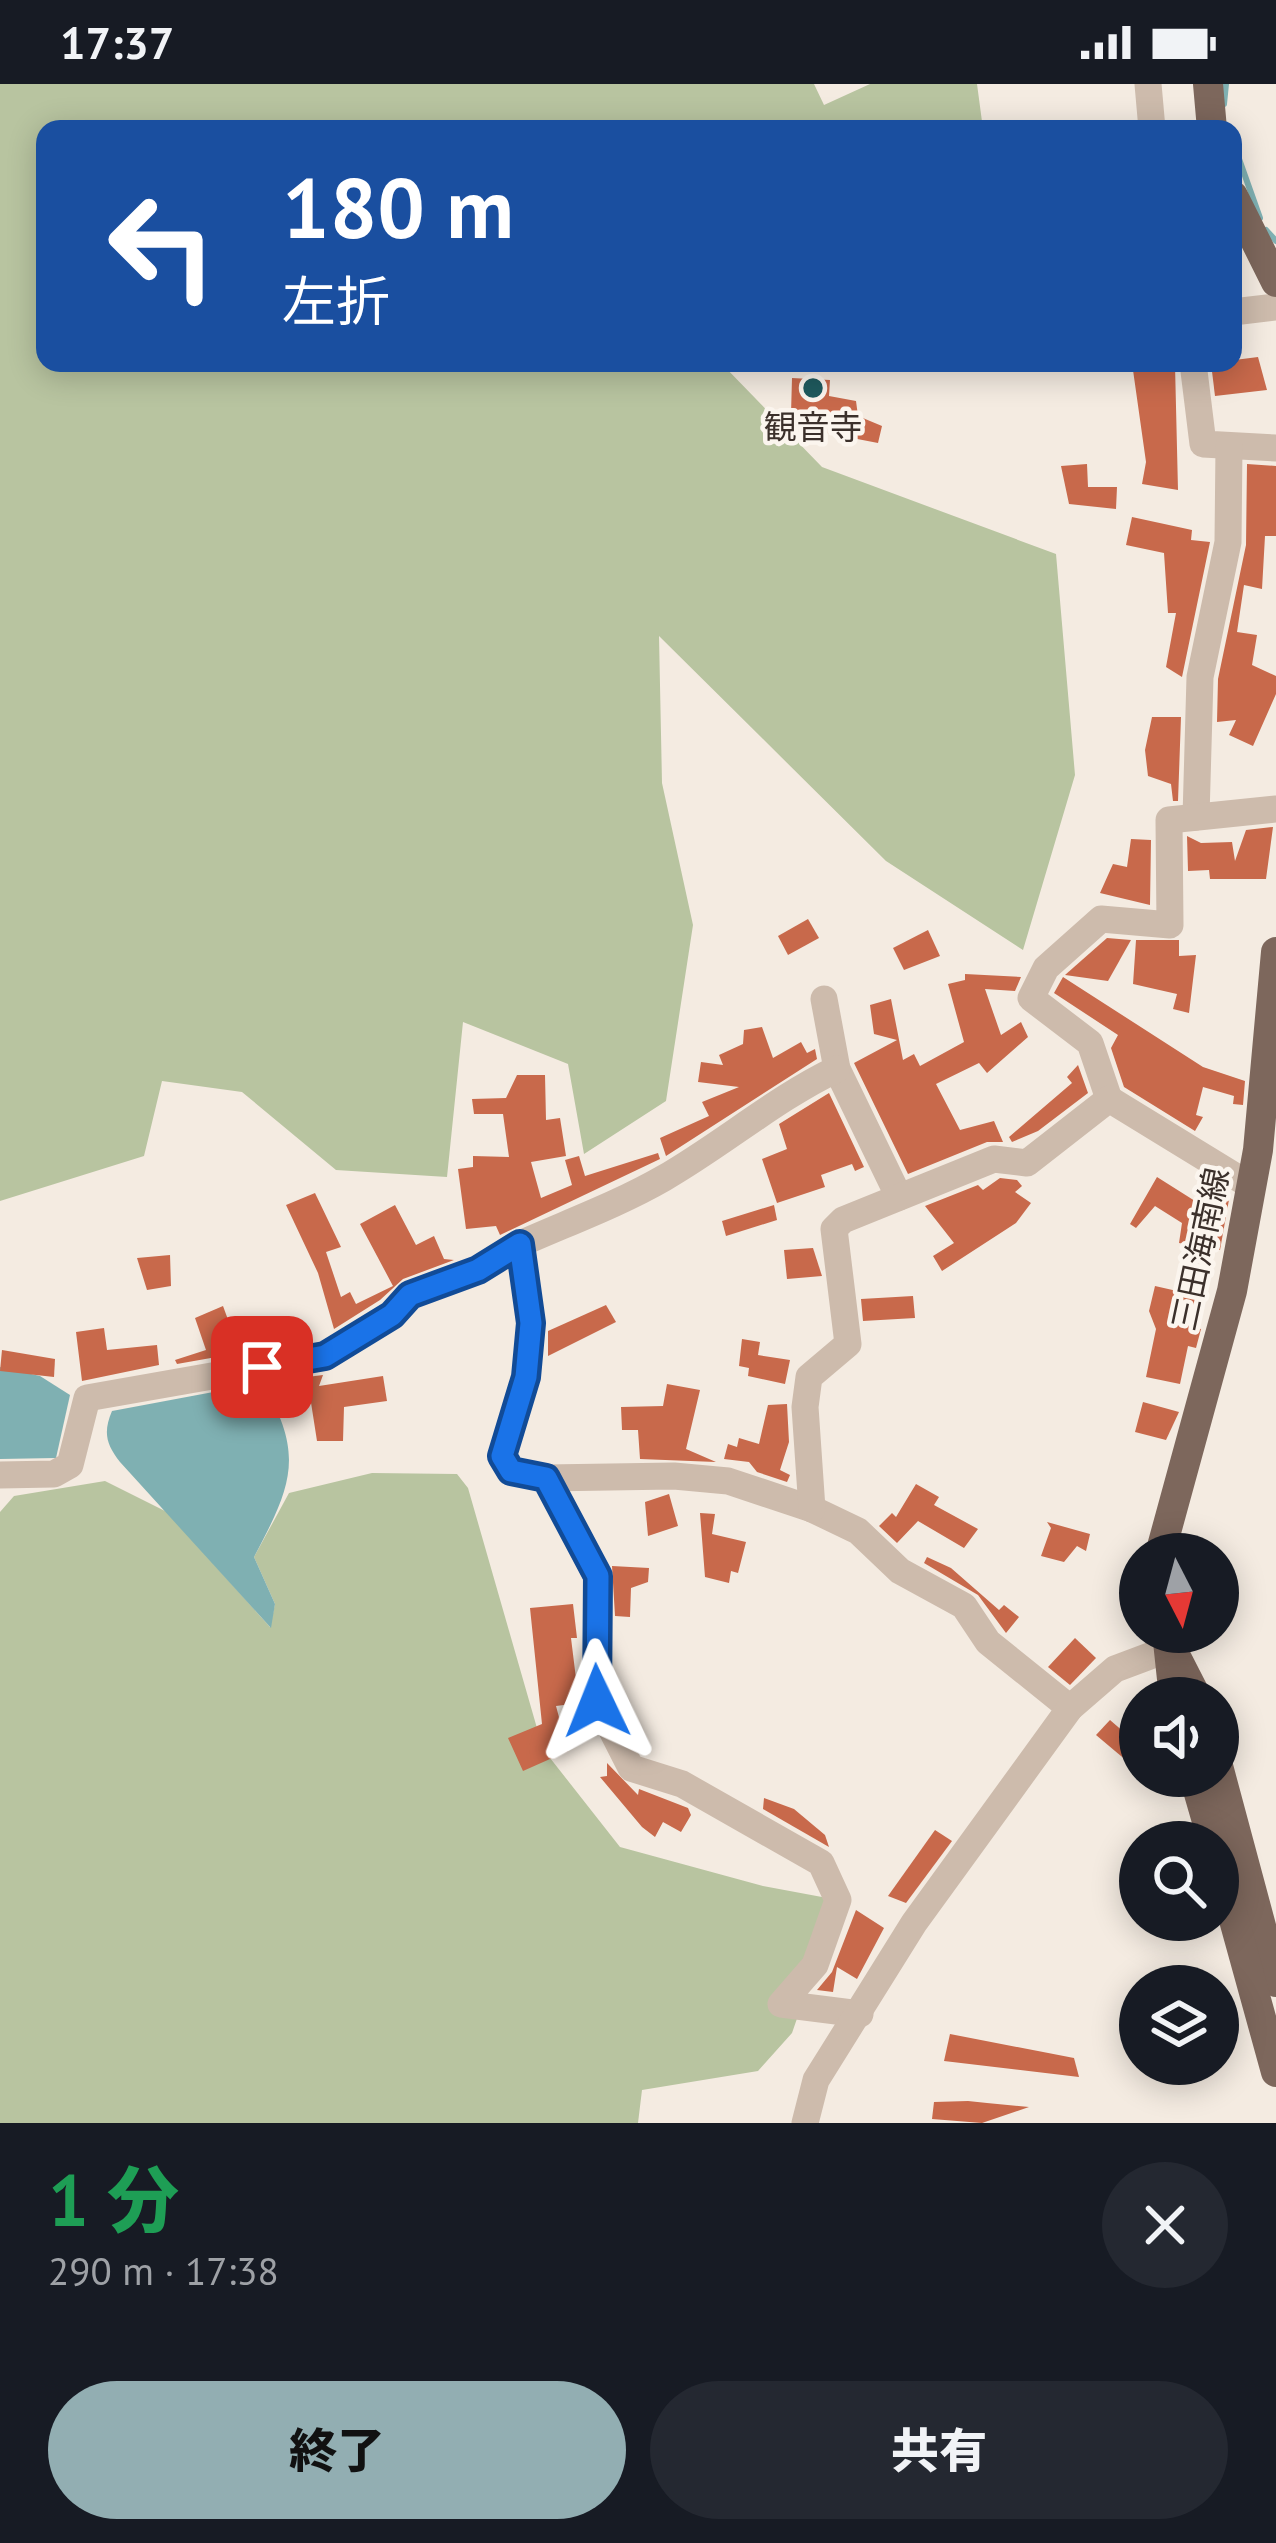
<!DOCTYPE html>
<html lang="ja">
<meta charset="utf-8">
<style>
:root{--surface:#171b24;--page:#242831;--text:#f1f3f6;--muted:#9ea1a6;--accent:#92aeb2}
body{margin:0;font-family:"PT Sans","Noto Sans JP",sans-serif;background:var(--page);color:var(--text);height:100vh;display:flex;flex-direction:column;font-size:45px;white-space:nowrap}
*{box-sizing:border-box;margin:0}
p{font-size:39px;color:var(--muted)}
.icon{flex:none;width:66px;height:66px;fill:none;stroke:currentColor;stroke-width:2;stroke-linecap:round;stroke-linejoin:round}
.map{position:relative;height:2039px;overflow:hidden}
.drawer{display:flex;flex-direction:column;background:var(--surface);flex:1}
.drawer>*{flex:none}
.guide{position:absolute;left:36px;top:36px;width:1206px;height:252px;border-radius:24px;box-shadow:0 6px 30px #0003;background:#1a4fa0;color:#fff;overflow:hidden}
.needle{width:78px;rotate:174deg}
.buttons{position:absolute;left:1119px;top:1449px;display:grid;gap:24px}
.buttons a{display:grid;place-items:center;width:120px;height:120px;border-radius:50%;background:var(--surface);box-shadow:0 6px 30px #0003;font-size:60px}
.pin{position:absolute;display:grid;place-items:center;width:102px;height:102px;color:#fff;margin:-51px;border-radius:24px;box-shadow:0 6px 18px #0006}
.me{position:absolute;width:132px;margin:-66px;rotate:358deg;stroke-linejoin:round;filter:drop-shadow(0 0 9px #0008)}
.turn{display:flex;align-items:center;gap:42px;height:252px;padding:0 48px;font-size:54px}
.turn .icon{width:156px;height:156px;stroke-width:2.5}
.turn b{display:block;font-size:84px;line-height:102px}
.round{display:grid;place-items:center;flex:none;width:126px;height:126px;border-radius:63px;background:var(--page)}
.overview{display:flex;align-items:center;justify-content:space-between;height:204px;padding:0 48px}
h1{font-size:72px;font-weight:800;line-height:90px;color:#1e9e55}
.cta{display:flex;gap:24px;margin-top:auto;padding:24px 48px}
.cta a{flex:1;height:138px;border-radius:72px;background:var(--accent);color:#111;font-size:48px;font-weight:800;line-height:138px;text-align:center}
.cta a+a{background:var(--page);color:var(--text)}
.status{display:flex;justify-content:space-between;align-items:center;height:84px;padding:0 60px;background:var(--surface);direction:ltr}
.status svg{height:33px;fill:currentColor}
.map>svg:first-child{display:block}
.green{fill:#b8c4a0}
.water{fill:#7fb0b2}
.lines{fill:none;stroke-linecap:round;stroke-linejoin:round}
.stream{stroke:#7fb0b2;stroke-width:6}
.building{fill:#c8694b}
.minor{stroke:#cdbbac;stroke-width:27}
.major{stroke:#7d675c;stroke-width:30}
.route-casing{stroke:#114b97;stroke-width:30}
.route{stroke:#1a73e8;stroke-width:21}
.poi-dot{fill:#1f5a5e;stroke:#fbf5ee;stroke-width:4.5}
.labels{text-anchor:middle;stroke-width:9;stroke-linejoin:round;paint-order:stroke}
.poi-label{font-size:33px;fill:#3b302b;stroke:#fbf5ee}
.street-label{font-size:33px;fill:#3b302b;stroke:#fbf5ee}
</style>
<div class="status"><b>17:37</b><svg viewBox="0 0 49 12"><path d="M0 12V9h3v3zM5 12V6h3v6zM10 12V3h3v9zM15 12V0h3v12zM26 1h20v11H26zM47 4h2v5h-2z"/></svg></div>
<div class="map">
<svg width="1276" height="2039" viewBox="0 0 1276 2039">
<rect width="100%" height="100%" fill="#f4ebe1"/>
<!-- green -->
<g class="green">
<polygon points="0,0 814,0 824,21 870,0 977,0 983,45 45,45 45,279 721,279 822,383 1056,470 1075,691 1023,866 886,777 659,552 662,699 693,841 666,1017 584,1070 568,980 463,938 447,1093 336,1086 242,1008 162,997 144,1072 0,1117"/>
<polygon points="372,1389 457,1390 468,1404 543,1665 620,1763 763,1802 838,1816 792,1949 758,1987 642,2006 638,2039 0,2039 0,1428 14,1412 105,1397 167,1428 270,1543 275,1520 254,1473 289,1409"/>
</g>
<!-- water -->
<g class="water">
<polygon points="0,1283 40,1292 70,1311 56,1374 0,1375"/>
<path d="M 262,1299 C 306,1371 291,1403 254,1473 L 275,1520 L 271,1544 L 120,1378 C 106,1360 103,1348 112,1327 Z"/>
</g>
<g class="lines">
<!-- stream -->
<g class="stream">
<polyline points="1224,20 1226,0"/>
<polyline points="1233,58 1260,134"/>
<polyline points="1266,146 1276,157"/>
</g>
</g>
<!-- building -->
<g class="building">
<polygon points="1258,273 1267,306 1215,312 1211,279"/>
<polygon points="1132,279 1175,281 1178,406 1142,400 1146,378"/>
<polygon points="792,294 830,296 829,312 856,317 858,332 882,342 878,359 816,347 816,339 800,339 799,330 791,330"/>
<polygon points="1087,380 1088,403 1117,403 1116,425 1069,420 1061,382"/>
<polygon points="1247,380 1276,382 1276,452 1265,452 1262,505 1244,501 1237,548 1257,551 1252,581 1276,592 1276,610 1253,662 1229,651 1236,636 1217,638 1218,595 1246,461"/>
<polygon points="1132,433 1192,446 1191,456 1210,458 1182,593 1166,583 1176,529 1168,529 1164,469 1126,461"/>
<polygon points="1152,633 1181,633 1178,717 1173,717 1171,700 1148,692 1145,666"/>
<polygon points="1273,743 1266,795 1210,795 1209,786 1188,787 1187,752 1201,759 1232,758 1235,777 1246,746"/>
<polygon points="1131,755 1151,756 1150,821 1100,809 1113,780 1127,783"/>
<polygon points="808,835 819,854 788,871 778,852"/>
<polygon points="928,846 940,872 904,886 893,864"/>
<polygon points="1107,854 1131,856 1108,897 1065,891"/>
<polygon points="1136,856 1179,856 1179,872 1196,871 1189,929 1173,925 1177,910 1133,900"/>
<polygon points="965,890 1021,893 1015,907 985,905 1001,951 1021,938 1028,953 987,989 979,979 936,1000 960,1046 994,1037 1003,1058 987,1058 908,1090 854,979 897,956 874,950 870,921 891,915 903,976 914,970 920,982 964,958 948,900 965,896"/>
<polygon points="1063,893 1203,983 1245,997 1243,1021 1233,1020 1234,1012 1203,1003 1196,1031 1203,1033 1195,1047 1124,1003 1111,964 1118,951 1054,909"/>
<polygon points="762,943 773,974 801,958 807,969 815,965 817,975 666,1072 660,1054 709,1032 702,1018 739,1003 698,998 701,978 723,981 719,971 743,960 744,946"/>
<polygon points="1078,981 1088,1009 1038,1047 1012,1058 1009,1053 1072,999 1067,993"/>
<polygon points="517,991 545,991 546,1036 560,1034 566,1072 531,1078 541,1114 572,1101 565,1076 579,1072 585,1092 658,1069 660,1075 500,1151 496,1142 466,1145 458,1085 473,1083 473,1072 509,1073 503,1030 474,1030 472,1015 506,1014"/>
<polygon points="829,1009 864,1083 855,1087 852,1080 821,1091 825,1103 777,1119 762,1075 787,1065 779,1040"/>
<polygon points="1157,1093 1195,1117 1199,1093 1230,1110 1220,1166 1213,1165 1211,1175 1197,1173 1198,1162 1179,1159 1182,1139 1155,1122 1136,1144 1130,1140"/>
<polygon points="1000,1094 1017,1096 1022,1102 1015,1108 1031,1119 1016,1139 942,1187 933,1172 954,1159 925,1122 978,1101 983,1106"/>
<polygon points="315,1109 341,1163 326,1168 341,1213 350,1208 356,1220 393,1202 360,1140 395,1121 416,1161 434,1152 444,1175 454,1176 403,1195 380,1216 334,1245 318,1189 286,1121"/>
<polygon points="774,1121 777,1136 726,1152 722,1137"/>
<polygon points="813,1164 822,1192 787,1195 784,1166"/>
<polygon points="170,1171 171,1202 147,1206 137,1174"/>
<polygon points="1155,1202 1199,1212 1191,1243 1201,1245 1196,1264 1188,1262 1180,1300 1146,1293 1156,1245 1149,1227"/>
<polygon points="913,1212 915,1234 863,1237 861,1215"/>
<polygon points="606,1221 616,1238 548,1272 548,1247"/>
<polygon points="223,1222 234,1252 272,1243 278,1262 177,1280 175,1276 206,1266 195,1234"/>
<polygon points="104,1244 107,1266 157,1261 159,1281 82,1297 76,1248"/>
<polygon points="742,1255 760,1258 758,1271 790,1276 785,1300 748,1292 749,1284 739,1282"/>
<polygon points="2,1266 55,1275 54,1293 0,1287"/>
<polygon points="323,1291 319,1302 383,1292 387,1317 344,1323 343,1357 317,1357 307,1293"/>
<polygon points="667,1300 700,1306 686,1365 716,1378 640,1375 638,1346 622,1346 621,1323 663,1322"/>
<polygon points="1143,1318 1179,1328 1166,1356 1135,1348"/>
<polygon points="787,1320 789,1358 780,1386 790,1391 787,1398 757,1388 749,1378 724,1375 728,1360 737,1363 739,1354 759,1360 768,1321"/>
<polygon points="916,1400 939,1413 934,1421 978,1445 964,1464 918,1437 897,1459 879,1442 892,1429 896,1433"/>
<polygon points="669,1410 678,1442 648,1452 645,1418"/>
<polygon points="700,1429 715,1430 712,1450 746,1458 738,1489 731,1487 729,1499 705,1493"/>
<polygon points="1047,1438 1090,1450 1086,1467 1077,1462 1064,1478 1041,1472 1051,1444"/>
<polygon points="927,1473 951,1484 999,1526 1004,1521 1019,1533 1006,1549 978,1511 924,1479"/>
<polygon points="612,1482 649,1484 648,1498 631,1504 630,1533 615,1532"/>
<polygon points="573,1520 577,1554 571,1554 579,1619 556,1622 568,1667 523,1687 508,1654 542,1640 530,1524"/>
<polygon points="1075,1554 1096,1574 1070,1601 1048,1583"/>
<polygon points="1110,1636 1140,1662 1140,1688 1096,1651"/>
<polygon points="607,1679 638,1711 639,1705 688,1724 691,1731 681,1748 663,1738 655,1753 642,1743 600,1693 607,1692"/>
<polygon points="764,1714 794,1725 825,1751 829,1763 763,1725"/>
<polygon points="935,1746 952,1757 906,1819 888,1812"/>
<polygon points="856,1826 884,1844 857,1895 837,1883 833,1908 817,1906 832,1888"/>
<polygon points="950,1950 1074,1974 1079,1993 944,1977"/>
<polygon points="968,2017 987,2019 1029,2023 982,2039 932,2035 934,2018"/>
</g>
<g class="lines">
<!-- minor -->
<g class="minor">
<polyline points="1148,0 1152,45"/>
<polyline points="1233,228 1276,223"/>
<polyline points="1193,279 1203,360 1276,364"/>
<polyline points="1196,733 1200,593 1228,458 1229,362"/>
<polyline points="824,915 837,985 899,1113"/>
<polyline points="1109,1015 1090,959 1031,914 1046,884 1101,835 1170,841 1169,736 1276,725"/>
<path d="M 520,1160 C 567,1139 619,1120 664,1094 C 723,1060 776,1014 837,985"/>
<polyline points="0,1391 54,1390 70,1381 87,1314 325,1272 392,1230 410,1211 478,1186 520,1160 531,1239 526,1293 502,1372 511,1387 546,1394 674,1392 728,1397 812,1425 858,1447 900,1487 964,1522 988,1558 1070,1624"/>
<polyline points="546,1394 597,1493 597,1617 631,1684 682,1700 821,1779 838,1816 815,1881 781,1920 860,1930"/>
<polyline points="812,1425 805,1323 809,1293 848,1260 834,1145 843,1136 994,1075 1027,1079 1109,1015 1251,1102"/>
<polyline points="805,2039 816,1996 914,1839 1070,1624 1115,1585 1171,1564"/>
</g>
<!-- major -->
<g class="major">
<polyline points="1208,0 1212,45"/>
<polyline points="1233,112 1276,198"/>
<polyline points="1160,1470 1232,1207 1258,1066 1276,868"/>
<polyline points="1167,1548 1174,1614"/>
<polyline points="1174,1569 1197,1614"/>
<polyline points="1218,1682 1276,1898"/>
<polyline points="1194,1692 1213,1758"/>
<polyline points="1218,1778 1276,1988"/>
</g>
</g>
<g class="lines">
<!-- route casing -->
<g class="route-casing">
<polyline id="route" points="262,1283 325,1272 392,1231 410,1211 478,1186 520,1160 531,1239 526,1293 502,1372 511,1387 546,1394 598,1492 597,1617"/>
</g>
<!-- route -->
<use href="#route" class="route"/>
</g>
<!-- markers -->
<circle class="poi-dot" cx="813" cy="304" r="12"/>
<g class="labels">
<!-- poi labels -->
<g class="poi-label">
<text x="813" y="355">観音寺</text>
</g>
<!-- street labels -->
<g class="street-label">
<text transform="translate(1200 1165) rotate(-78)" y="12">三田海南線</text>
</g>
</g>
</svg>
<div class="buttons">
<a><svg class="needle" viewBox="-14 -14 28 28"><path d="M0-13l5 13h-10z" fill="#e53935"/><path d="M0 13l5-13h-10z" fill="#9ea1a6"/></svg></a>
<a><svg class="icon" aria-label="sound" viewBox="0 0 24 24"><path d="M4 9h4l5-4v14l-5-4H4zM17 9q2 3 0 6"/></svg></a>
<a><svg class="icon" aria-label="search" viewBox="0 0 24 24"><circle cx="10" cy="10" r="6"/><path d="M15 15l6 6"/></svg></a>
<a><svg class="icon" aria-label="layers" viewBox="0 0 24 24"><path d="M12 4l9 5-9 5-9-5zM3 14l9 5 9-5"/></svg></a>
</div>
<div class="pin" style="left:262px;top:1283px;background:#d93025"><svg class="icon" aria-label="arrive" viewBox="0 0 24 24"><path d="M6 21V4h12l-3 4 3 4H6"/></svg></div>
<svg class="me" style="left:597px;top:1617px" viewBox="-20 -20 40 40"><path d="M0-17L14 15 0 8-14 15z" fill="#1a73e8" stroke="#fff" stroke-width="4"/></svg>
<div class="guide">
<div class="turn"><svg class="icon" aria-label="left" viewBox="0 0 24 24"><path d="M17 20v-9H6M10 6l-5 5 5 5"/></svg><div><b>180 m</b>左折</div></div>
</div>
</div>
<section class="drawer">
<div class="overview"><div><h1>1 分</h1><p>290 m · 17:38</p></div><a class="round"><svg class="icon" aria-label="close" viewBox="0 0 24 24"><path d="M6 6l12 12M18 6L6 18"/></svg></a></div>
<div class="cta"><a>終了</a><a>共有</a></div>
</section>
